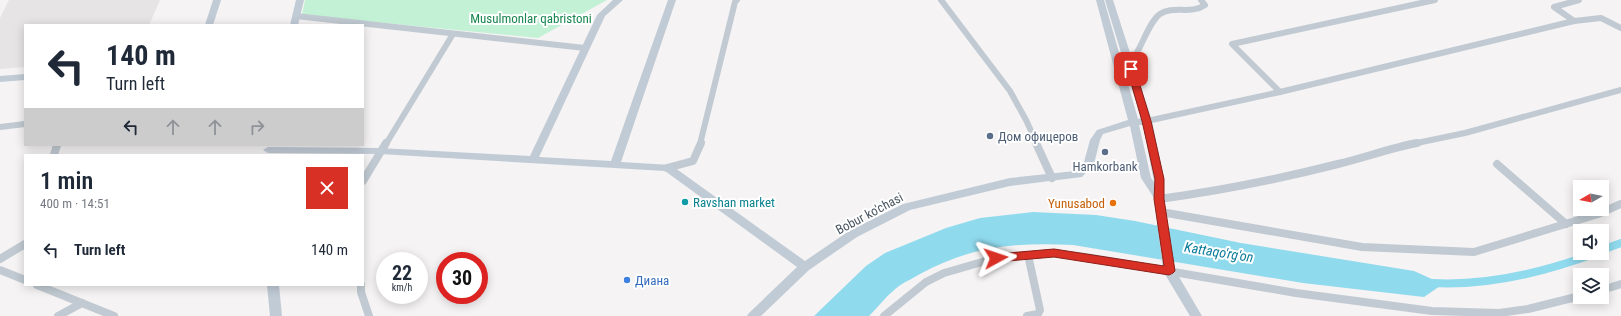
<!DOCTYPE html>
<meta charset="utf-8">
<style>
:root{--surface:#fff;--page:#f6f6f7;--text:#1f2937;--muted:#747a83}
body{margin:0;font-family:"Roboto Condensed",sans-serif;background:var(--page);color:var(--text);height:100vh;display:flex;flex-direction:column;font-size:15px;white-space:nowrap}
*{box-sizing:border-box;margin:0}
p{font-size:13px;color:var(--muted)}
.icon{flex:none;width:22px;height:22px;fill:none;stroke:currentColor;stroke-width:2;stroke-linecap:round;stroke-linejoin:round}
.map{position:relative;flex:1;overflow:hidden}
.panel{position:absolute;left:24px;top:154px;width:340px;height:132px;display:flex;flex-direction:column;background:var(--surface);border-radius:0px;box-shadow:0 2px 10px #0003}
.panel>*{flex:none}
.banner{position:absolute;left:24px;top:24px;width:340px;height:122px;border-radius:0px;box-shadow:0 2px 10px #0003;background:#fff;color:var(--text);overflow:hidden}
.needle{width:26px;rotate:261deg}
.controls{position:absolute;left:1573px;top:180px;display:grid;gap:8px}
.controls a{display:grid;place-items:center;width:36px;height:36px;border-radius:0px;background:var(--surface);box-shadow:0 2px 10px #0003;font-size:20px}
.speed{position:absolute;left:376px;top:252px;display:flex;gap:8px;font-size:20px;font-weight:700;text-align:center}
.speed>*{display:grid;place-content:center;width:52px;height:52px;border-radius:50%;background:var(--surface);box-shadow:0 2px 10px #0003;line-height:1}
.speed small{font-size:10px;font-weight:400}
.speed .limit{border:6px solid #d22;background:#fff;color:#111}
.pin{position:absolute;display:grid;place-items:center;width:34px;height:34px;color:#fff;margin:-17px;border-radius:8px;box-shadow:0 2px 6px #0006}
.me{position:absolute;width:44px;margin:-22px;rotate:85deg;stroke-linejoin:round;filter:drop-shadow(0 0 3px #0008)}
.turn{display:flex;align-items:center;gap:14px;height:84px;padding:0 16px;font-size:18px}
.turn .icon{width:52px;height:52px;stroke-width:2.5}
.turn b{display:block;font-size:28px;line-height:34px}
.lanes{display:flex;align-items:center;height:38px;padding:0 16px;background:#0003;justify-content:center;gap:20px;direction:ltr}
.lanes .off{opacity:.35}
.round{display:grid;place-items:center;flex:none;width:42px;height:42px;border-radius:0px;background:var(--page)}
.headline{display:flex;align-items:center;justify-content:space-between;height:68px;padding:0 16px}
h1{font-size:24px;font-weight:600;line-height:30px}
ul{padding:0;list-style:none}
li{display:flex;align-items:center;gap:12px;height:56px;padding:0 16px}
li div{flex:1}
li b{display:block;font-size:15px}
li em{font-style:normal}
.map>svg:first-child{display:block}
.education{fill:#e6e4e5}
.green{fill:#c3f1d5}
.water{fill:#90daee}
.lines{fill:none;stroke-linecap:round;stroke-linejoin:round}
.canal{stroke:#90daee;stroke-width:8}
.street-far1{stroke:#c1cad2;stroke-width:6}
.street{stroke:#c1cad2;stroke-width:8}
.secondary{fill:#c1cbd6;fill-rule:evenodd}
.route{fill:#d93025;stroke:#8d1f18}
.service-dot{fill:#5c6f8a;stroke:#fff;stroke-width:1.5}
.culture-dot{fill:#0f9aa8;stroke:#fff;stroke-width:1.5}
.food-dot{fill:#e8710a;stroke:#fff;stroke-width:1.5}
.shop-dot{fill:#3f7fe0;stroke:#fff;stroke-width:1.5}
.labels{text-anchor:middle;stroke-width:4;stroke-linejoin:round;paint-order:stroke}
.park-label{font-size:13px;fill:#17864f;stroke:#fff}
.service-label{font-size:13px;fill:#4e5e75;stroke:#fff;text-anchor:start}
.culture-label{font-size:13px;fill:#0d838f;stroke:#fff;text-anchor:start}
.food-label{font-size:13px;fill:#c56008;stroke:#fff;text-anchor:end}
.street-label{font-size:13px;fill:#4a5661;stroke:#fff}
.shop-label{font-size:13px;fill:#366cbe;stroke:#fff;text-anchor:start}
.water-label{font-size:14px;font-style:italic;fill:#0c7c9b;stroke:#fff}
</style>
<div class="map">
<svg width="1621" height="316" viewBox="0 0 1621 316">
<rect width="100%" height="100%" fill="#f5f3f3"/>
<!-- education -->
<polygon class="education" points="9,0 160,0 149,25 25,25 25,67 0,69 0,18"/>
<!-- green -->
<polygon class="green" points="305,0 607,0 538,38 302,15"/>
<!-- water -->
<path class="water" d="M 1033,212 L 1096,215 L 1135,221 L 1241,243 L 1414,271 L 1443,284 L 1424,297 L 1303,283 L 1073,245 C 1017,242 971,246 920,274 C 914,278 906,281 899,286 C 888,294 879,306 869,316 L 814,316 L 866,266 L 885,253 L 946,228 L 980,218 Z"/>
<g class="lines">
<!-- canal -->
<g class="canal">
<polyline points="1602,250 1621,243"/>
<path d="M 1432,283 C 1487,286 1545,272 1596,253"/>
</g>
<!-- street-far1 -->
<g class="street-far1">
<polyline points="941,0 1010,91 1026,120 1037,144"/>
<polyline points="296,16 585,48"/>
<polyline points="1574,21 1554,7 1579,0"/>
<path d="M 1127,56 L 1136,54 C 1143,43 1150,21 1160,14 C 1173,5 1191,15 1205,5 L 1201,0"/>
<polyline points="1280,92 1232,44 1435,0"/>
<polyline points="1147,121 1280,92 1574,21 1601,18 1621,28"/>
<polyline points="0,127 25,124"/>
<polyline points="386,144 453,34"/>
<polyline points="700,144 735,2 737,0"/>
<polyline points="1412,144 1465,133 1621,90"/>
</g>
<!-- street -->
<g class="street">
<polyline points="1036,143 1052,178"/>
<polyline points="54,155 57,145"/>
<polyline points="1497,164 1566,224"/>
<polyline points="667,168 693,161 701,143"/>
<polyline points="363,181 386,143"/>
<path d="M 1159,199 C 1219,191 1279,179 1338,164 C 1364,158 1390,148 1417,143"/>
<polyline points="1161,212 1362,247 1474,252 1598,214 1621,204"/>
<polyline points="0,259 25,244"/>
<polyline points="0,270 25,280"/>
<polyline points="37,285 114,316"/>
<polyline points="361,285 361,292 369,316"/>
<polyline points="1602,290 1621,284"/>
<polyline points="58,316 82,303"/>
<polyline points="884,316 926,282 944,273 996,258 1054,253 1092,258 1296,293 1432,311 1499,313 1528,309 1580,296"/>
<polyline points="1027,316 1038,314 1040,310 1028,255"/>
</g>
<!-- secondary -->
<g class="secondary">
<polygon points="213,0 221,0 213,25 205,25"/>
<polygon points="296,0 304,0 298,25 290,25"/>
<path d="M 613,0 L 623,0 L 605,16 L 539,157 L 611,161 L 668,0 L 676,0 L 621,162 L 671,165 L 805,261 L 849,231 L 903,204 L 1010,178 L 1075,171 L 1084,162 L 1090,140 L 1097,130 L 1128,120 L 1096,0 L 1104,0 L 1138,119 L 1141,118 L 1105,0 L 1113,0 L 1152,121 L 1164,179 L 1164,199 L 1175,270 L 1202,316 L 1190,316 L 1163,271 L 1154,198 L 1141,178 L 1130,126 L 1103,134 L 1100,140 L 1094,164 L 1082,177 L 1010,186 L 910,210 L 857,237 L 809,270 L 761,316 L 747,316 L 749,313 L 797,267 L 665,171 L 380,154 L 268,153 L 263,150 L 268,147 L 380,148 L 530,156 L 597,15 ZM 1139,125 L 1143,125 L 1154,182 L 1151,178 Z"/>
<polygon points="25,74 25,80 0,82 0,76"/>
<polygon points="267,285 279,285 282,316 270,316"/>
</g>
</g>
<!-- route -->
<polygon class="route" points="1131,66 1135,69 1151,121 1164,179 1164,199 1175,271 1173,273 1169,275 1054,257 996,262 992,260 991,258 992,255 996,254 1054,249 1164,266 1154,199 1155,179 1142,121 1127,69"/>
<!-- markers -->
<g class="service-dot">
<circle cx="990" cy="136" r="4"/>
<circle cx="1105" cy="152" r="4"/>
</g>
<circle class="culture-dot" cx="685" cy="202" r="4"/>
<circle class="food-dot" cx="1113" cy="203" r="4"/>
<circle class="shop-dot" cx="627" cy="280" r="4"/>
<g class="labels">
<!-- park labels -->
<g class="park-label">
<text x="531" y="23">Musulmonlar qabristoni</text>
</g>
<!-- service labels -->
<g class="service-label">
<text x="998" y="141">Дом офицеров</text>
<text x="1105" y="171" text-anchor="middle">Hamkorbank</text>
</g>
<!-- culture labels -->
<g class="culture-label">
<text x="693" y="207">Ravshan market</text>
</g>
<!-- food labels -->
<g class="food-label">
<text x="1105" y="208">Yunusabod</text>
</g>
<!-- street labels -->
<g class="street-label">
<text transform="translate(869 213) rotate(-28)" y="5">Bobur ko'chasi</text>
</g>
<!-- shop labels -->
<g class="shop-label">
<text x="635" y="285">Диана</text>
</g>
<!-- water labels -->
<g class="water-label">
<text transform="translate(1219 252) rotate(9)" y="5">Kattaqo'rg'on</text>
</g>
</g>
</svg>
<div class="controls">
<a><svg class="needle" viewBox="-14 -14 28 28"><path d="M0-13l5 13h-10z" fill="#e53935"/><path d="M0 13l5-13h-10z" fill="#747a83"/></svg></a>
<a><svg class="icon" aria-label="sound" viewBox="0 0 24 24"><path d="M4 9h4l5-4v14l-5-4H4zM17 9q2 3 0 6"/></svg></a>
<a><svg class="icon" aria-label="layers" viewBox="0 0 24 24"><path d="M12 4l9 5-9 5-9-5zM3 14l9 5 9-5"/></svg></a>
</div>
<div class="speed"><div>22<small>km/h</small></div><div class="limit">30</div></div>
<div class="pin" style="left:1131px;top:69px;background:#d93025"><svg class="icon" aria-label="arrive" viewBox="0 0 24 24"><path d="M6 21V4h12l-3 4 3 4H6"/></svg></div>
<svg class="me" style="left:996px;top:258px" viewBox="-20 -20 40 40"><path d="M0-17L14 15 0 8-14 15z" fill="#d93025" stroke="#fff" stroke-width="4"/></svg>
<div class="banner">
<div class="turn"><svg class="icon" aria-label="left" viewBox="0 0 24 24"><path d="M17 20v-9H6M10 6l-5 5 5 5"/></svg><div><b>140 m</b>Turn left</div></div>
<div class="lanes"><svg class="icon" aria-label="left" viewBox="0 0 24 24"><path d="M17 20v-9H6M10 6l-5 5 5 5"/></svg><svg class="icon off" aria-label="ahead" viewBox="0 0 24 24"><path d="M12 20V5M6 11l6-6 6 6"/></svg><svg class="icon off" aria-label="ahead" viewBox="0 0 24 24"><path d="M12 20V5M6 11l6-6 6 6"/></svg><svg class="icon off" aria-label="right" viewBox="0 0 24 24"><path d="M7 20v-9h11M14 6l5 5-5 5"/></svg></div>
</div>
<section class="panel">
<div class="headline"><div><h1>1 min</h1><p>400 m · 14:51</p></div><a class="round" style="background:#d93025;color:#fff"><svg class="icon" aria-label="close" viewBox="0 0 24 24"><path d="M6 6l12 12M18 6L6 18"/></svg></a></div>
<ul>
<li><svg class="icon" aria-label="left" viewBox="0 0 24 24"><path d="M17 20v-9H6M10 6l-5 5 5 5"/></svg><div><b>Turn left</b></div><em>140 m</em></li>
</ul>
</section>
</div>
